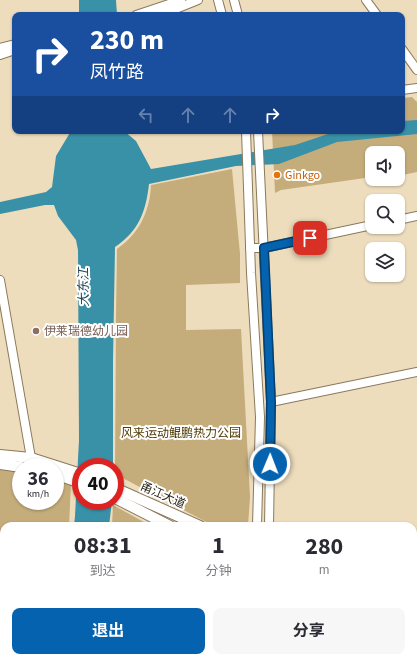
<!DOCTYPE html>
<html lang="zh">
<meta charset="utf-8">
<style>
:root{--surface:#fff;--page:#f7f7f7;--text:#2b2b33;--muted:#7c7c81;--accent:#0462af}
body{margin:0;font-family:"Source Sans 3","Noto Sans SC",sans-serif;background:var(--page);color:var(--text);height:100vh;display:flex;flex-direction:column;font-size:15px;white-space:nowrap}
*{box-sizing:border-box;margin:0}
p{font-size:13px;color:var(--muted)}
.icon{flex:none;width:22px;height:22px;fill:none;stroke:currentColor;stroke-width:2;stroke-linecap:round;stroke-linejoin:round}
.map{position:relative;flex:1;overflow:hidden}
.panel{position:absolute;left:0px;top:522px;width:417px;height:140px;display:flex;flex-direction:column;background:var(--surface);border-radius:12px 12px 0 0;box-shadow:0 1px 3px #0004}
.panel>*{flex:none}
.hud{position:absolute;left:12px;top:12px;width:393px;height:122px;border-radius:8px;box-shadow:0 1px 3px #0004;background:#1a4fa0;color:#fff;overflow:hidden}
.tools{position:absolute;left:365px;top:146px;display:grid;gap:8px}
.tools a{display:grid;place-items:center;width:40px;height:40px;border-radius:8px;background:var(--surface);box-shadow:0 1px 3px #0004;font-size:20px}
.speed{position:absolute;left:12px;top:458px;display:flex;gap:8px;font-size:20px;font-weight:700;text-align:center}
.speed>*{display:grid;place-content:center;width:52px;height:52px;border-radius:50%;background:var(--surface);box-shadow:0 1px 3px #0004;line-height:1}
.speed small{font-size:10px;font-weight:400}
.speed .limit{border:6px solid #d22;background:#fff;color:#111}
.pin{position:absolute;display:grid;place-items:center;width:34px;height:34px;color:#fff;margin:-17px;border-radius:8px;box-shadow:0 2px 6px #0006}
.me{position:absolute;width:44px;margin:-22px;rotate:1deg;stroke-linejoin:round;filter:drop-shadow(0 0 3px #0008)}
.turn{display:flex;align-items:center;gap:14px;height:84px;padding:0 12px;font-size:18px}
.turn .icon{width:52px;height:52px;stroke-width:2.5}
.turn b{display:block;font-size:28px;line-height:34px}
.lanes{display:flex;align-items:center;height:38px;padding:0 12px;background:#0003;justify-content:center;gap:20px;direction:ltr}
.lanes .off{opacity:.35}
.eta{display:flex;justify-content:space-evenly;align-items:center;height:68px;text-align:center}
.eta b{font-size:24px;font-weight:700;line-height:28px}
.button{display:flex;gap:8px;margin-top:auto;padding:8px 12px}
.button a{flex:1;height:46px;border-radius:8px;background:var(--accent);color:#fff;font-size:16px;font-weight:700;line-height:46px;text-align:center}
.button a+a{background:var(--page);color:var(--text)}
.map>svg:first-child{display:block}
.green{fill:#c5ac7b}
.water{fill:#3991a8}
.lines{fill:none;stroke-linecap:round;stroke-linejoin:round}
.minor-casing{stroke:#89795c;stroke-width:10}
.major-casing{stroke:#89795c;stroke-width:12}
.minor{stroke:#fff;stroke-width:8}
.major{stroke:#fff;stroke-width:10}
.route-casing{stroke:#034072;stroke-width:10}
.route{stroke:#0462af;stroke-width:7}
.food-dot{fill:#e8710a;stroke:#fff;stroke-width:1.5}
.education-dot{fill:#8d6e63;stroke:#fff;stroke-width:1.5}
.labels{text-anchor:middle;stroke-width:4;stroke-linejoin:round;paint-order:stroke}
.food-label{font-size:12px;fill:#c56008;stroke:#fff;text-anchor:start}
.education-label{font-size:12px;fill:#785e54;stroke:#fff;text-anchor:start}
.park-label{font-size:12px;fill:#503a04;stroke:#fff}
.street-label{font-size:12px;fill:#251f13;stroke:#fff}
.water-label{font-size:13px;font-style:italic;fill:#1f4651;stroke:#fff}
</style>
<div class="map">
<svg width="417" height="662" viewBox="0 0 417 662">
<rect width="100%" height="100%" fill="#eeddbd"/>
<!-- green -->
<g class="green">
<polygon points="412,97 417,102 417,172 398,176 398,153 372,153 372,177 281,190 275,193 272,131 402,131 402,98"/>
<path d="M 232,169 L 240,254 L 240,283 L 186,285 L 186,330 L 241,329 L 250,497 L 248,526 L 214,526 L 115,474 L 116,318 L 117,249 C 139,234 150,211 151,185 Z"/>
<polygon points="0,469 21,472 21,501 55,501 55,480 71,484 69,526 4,526 4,658 13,658 10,662 0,662"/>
<polygon points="113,505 151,526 112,526"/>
<polygon points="413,607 417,607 417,662 55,662 56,658 413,658"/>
</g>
<!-- water -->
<g class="water">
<polygon points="79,0 116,0 117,15 79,15"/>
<path d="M 417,120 L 417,134 L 337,142 L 279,164 L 236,166 L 149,184 C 146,211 139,231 115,247 L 113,361 L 113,467 L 81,467 L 81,501 L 112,501 L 109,526 L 74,526 L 75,516 L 79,440 L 78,250 L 76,240 L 58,216 L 54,205 L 45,205 L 0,214 L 0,202 L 46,192 L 52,187 L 56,156 L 71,131 L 124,131 L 136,141 L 151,169 L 295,145 L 337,131 L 402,131 L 402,121 Z"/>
<polygon points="23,658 53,658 51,662 20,662"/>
<polygon points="91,658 175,658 177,662 90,662"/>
</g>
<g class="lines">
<!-- minor casing -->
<g class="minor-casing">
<g id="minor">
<polyline points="218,0 222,15"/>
<polyline points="234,0 238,15"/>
<polyline points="366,0 377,15"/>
<polyline points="136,15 181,0"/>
<polyline points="156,15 173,10 198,0"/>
<polyline points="0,48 15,44"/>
<polyline points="402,49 417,70"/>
<polyline points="0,55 15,50"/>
<polyline points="402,90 417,88"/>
<polyline points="246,131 251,273 260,417 257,526"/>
<polyline points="258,131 271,402 269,526"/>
<polyline points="398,220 417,216"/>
<polyline points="250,248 264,248 372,225"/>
<polyline points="0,280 31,458"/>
<polyline points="271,402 417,372"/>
</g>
</g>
<!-- major casing -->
<g class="major-casing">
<g id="major">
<polyline points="0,455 31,458 81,474"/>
<polyline points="0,464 21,467"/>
<polyline points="55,474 81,483"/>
<polyline points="115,488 200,526"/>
<polyline points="115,498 170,526"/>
<polyline points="413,593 417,594"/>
<polyline points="413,603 417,603"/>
</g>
</g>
<!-- minor -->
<use href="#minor" class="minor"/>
<!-- major -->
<use href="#major" class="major"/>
</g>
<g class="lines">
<!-- route casing -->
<g class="route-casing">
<polyline id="route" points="270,464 271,402 264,248 310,238"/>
</g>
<!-- route -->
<use href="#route" class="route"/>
</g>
<!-- markers -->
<circle class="food-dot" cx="277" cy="175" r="4"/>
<circle class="education-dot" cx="36" cy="331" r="4"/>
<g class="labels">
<!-- food labels -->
<g class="food-label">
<text x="285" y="179">Ginkgo</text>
</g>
<!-- education labels -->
<g class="education-label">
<text x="44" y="335">伊莱瑞德幼儿园</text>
</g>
<!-- park labels -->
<g class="park-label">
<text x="181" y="437">风来运动鲲鹏热力公园</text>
</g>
<!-- street labels -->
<g class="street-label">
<text transform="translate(163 495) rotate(24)" y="4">甬江大道</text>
</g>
<!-- water labels -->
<g class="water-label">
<text transform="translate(83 287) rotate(-91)" y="5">大东江</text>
</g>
</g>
</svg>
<div class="tools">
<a><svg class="icon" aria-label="sound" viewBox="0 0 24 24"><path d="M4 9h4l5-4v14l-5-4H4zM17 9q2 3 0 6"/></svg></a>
<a><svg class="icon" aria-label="search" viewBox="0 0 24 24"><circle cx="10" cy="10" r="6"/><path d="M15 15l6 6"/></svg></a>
<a><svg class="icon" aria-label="layers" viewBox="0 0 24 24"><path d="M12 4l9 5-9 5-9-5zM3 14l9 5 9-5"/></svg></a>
</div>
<div class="speed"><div>36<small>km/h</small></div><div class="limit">40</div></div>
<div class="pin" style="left:310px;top:238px;background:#d93025"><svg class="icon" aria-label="arrive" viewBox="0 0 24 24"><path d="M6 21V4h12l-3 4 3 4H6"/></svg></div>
<svg class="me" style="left:270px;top:464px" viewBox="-20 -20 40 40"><circle r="17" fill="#0462af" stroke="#fff" stroke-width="3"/><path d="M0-11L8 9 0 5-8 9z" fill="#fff"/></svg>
<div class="hud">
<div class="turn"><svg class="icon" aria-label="right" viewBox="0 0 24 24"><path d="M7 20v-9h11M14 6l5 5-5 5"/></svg><div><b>230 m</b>凤竹路</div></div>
<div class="lanes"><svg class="icon off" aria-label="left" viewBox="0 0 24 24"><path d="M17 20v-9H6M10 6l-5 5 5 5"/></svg><svg class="icon off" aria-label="ahead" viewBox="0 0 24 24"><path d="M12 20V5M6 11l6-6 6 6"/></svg><svg class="icon off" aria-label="ahead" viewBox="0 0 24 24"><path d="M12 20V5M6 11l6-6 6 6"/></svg><svg class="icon" aria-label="right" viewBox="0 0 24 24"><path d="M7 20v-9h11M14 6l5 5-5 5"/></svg></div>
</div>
<section class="panel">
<div class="eta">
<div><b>08:31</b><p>到达</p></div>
<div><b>1</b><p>分钟</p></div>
<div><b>280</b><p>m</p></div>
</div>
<div class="button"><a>退出</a><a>分享</a></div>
</section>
</div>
